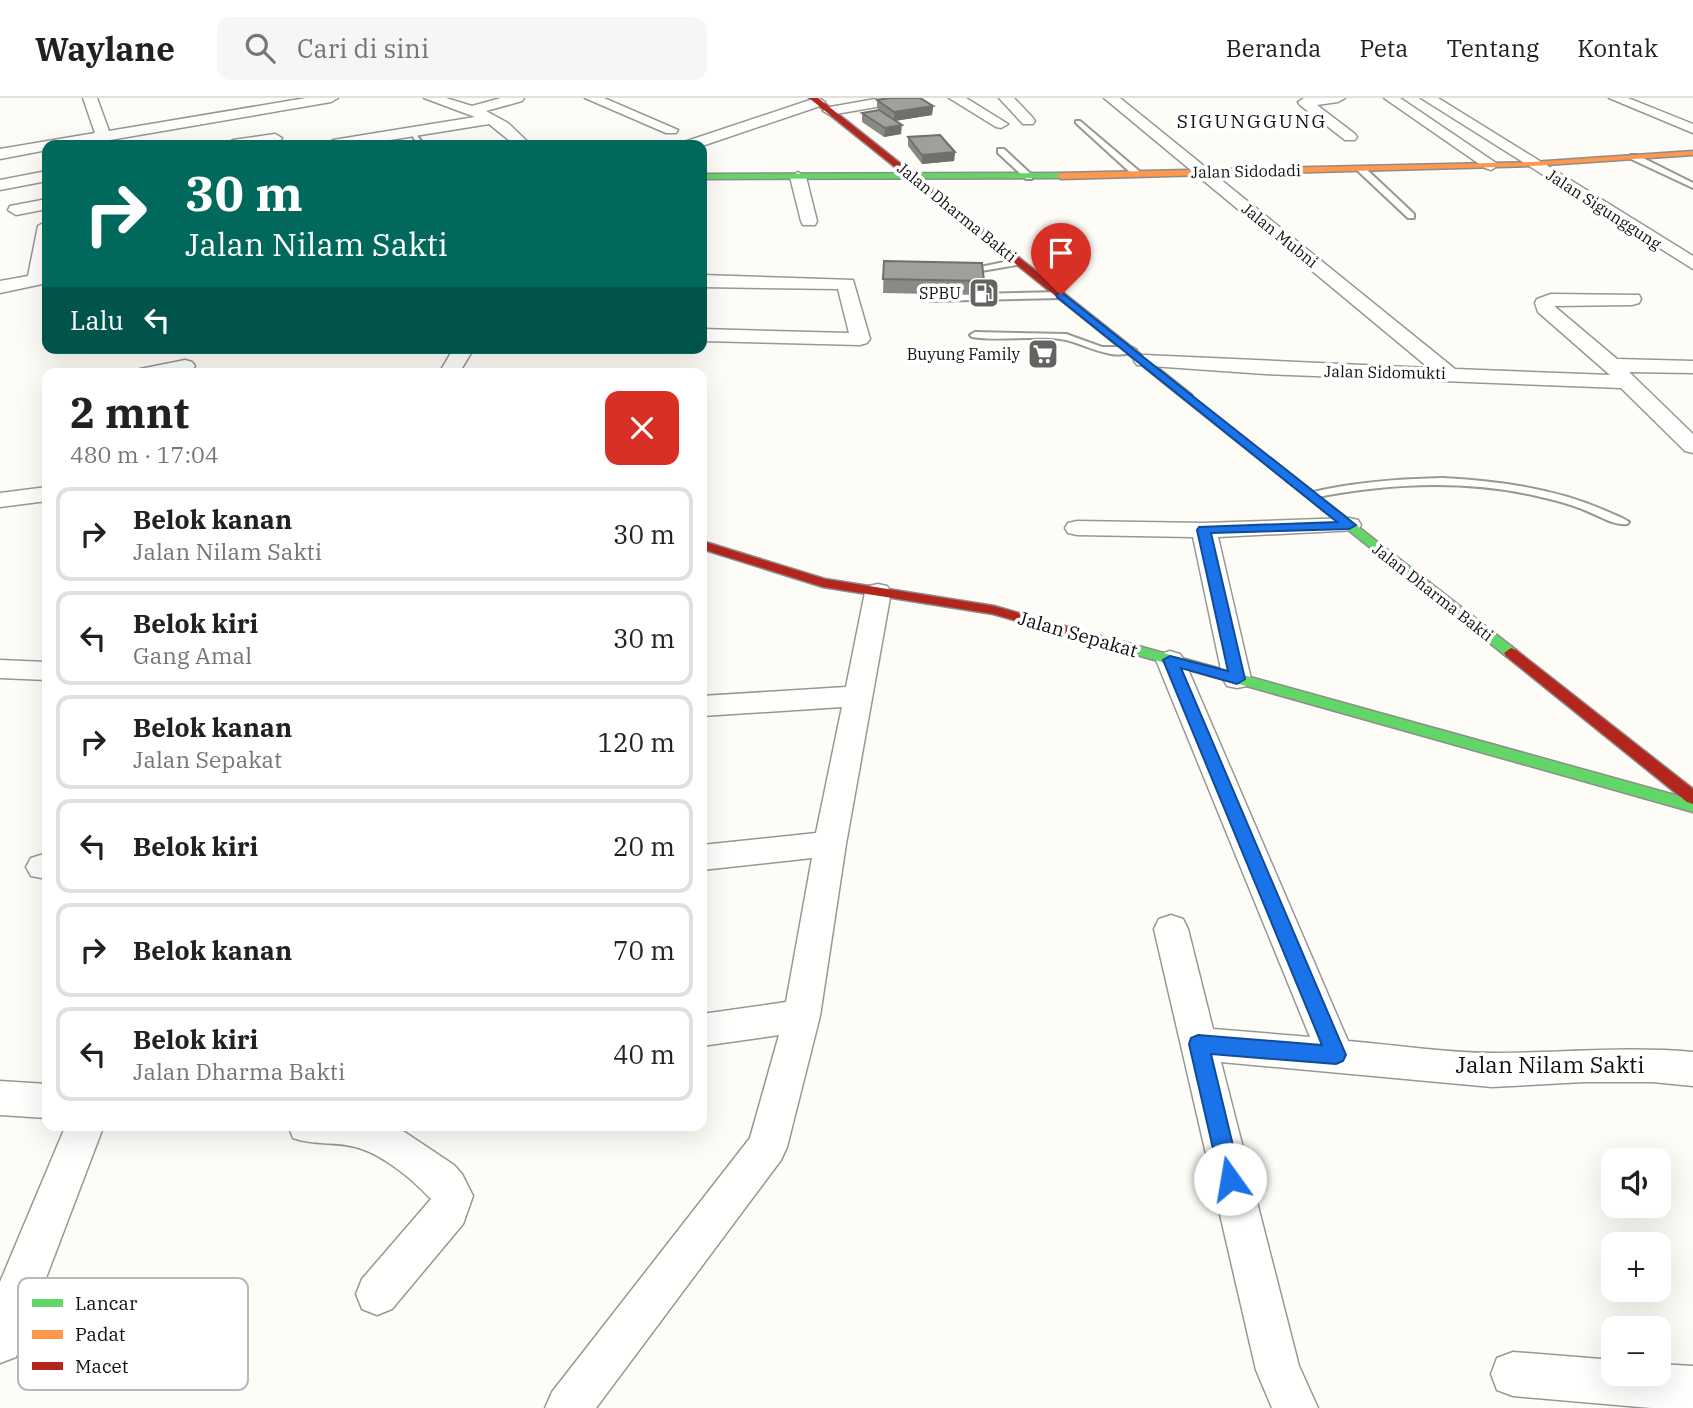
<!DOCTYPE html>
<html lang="id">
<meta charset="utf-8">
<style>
:root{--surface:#fff;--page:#f6f6f6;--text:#202124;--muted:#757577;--line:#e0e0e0}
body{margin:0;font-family:"IBM Plex Serif",serif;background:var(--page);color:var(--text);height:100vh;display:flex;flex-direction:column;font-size:26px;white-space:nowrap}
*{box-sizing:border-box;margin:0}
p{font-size:23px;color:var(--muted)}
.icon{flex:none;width:38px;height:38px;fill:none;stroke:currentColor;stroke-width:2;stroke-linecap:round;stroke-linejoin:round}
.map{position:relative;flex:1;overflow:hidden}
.side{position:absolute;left:42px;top:270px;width:665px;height:763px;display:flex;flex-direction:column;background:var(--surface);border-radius:14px;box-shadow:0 7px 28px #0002}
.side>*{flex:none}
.hud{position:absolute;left:42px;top:42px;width:665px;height:214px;border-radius:14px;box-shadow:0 7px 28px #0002;background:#00695c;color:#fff;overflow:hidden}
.fabs{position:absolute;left:1601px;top:1050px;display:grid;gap:14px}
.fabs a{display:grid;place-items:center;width:70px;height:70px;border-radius:14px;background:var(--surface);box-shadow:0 7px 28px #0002;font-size:35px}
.pin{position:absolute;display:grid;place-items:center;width:60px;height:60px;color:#fff;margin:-72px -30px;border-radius:50% 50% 50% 0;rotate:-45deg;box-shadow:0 0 7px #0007}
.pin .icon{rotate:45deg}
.me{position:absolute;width:77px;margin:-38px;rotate:347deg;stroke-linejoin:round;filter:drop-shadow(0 0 5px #0008)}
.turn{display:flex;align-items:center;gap:24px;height:147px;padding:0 28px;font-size:32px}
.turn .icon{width:91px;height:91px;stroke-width:2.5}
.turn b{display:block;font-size:49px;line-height:60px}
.then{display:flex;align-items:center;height:66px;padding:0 28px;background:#0003;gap:14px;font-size:26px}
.round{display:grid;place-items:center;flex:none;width:74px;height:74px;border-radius:14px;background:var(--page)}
.overview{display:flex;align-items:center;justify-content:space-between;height:119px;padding:0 28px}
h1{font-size:42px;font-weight:700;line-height:52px}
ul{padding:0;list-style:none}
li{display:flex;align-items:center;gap:21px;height:94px;margin:0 14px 10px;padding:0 14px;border:4px solid var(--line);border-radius:14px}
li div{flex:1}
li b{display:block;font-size:26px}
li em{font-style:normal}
header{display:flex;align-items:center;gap:42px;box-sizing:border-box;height:98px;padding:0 35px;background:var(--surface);border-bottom:2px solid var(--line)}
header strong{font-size:33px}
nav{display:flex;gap:38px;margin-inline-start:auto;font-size:24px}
.search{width:490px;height:63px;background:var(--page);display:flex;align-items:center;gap:18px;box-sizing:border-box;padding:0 24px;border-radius:14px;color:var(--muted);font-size:26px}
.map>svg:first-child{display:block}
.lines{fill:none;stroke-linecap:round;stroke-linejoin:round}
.lane-casing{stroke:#979795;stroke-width:4}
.street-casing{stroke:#979795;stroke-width:3}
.fast-casing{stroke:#8e8d8b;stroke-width:3}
.slow-casing{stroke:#8e8d8b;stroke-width:3}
.jam-casing{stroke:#8e8d8b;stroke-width:3}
.lane{fill:#fffffe;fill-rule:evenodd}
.street{fill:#fffffe;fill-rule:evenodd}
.fast{fill:#63d668;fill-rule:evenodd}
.slow{fill:#ff974d;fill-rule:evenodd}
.jam{fill:#b3261e;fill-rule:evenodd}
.wall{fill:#8a8986}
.shaded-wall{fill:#716f6d}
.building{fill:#a19f9c;stroke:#716f6d;stroke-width:2}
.route{fill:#1a73e8;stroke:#114b97;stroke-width:2}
.labels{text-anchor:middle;stroke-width:7;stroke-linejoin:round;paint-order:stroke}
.far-street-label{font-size:16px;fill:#111;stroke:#fff}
.far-poi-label{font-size:16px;fill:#111;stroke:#fff;text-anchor:end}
.far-quarter-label{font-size:19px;letter-spacing:2px;fill:#111;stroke:#fff}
.street-label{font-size:19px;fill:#111;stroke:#fff}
.near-street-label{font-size:23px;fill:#111;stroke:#fff}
.key{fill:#fff;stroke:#b8b8b8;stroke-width:2}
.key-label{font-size:19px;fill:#111}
</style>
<header>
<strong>Waylane</strong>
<div class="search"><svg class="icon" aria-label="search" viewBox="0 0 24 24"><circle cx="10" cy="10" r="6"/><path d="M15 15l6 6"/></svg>Cari di sini</div>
<nav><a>Beranda</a><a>Peta</a><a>Tentang</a><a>Kontak</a></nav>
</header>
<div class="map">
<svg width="1693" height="1310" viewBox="0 0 1693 1310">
<rect width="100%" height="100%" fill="#fdfcf7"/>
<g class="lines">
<!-- lane casing -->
<g class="lane-casing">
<g id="lane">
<polygon points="1076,23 1080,23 1139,73 1139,77 1133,77 1076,25"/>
<polygon points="409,32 413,32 424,47 418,47"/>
<polygon points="998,51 1004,51 1032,77 1032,81 1026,81 998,55"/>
<polygon points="1631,57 1637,57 1693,85 1693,90 1631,61"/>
<polygon points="1358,69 1364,69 1414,116 1414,120 1408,120 1358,73"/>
<polygon points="1019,161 1023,164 1022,166 964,176 960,173"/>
<polygon points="924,194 930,194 933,197 1061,194 1065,197 1061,200 930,203 924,198"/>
<path d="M 975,234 L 1066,236 L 1102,249 L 1131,249 L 1136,252 C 1116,265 1087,247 1066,242 C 1039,236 1001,244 972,239 L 970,237 Z"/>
<path d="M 1443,380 C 1498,383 1553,390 1604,412 C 1612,416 1622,419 1629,424 L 1627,426 C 1613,428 1596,416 1582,411 C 1569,406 1555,402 1541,399 C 1466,381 1388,385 1313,400 L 1307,397 L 1309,395 C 1353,384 1398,381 1443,380 Z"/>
</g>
</g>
<!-- street casing -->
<g class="street-casing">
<g id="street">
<polygon points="83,0 97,0 109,33 306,0 338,0 331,4 104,43 47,47 47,52 0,61 0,51 95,35"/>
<polygon points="424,0 446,0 472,8 501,0 524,0 522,3 486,13 508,25 531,47 515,47 489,26 359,47 325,47 333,42 475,19"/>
<polygon points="585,0 604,0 678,32 676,35 666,35"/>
<polygon points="881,0 912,0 905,4 830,17 823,13 830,9"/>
<polygon points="949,0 966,0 1008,26 1001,30 996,29"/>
<polygon points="999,0 1014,0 1033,20 1035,23 1033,26 1023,26"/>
<polygon points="1104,0 1120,0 1455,271 1610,277 1538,214 1535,205 1537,201 1551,196 1639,197 1641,201 1639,205 1632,207 1554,208 1617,261 1693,263 1693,275 1629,274 1693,336 1693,355 1685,353 1621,290 1265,276 1137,267 1134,263 1137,259 1144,257 1429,270"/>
<polygon points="1304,0 1345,0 1338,4 1317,7 1355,36 1357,39 1355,42 1345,42 1300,7 1298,4"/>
<polygon points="1384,0 1400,0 1499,67 1491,72 1485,70"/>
<polygon points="1421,0 1438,0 1693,158 1693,171"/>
<polygon points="1609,0 1628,0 1693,26 1693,35"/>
<polygon points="813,1 819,0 825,4 823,7 702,48 681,47 684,44"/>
<polygon points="275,36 282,40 280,43 259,47 225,47 233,42"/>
<polygon points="47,73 47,83 0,92 0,82"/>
<polygon points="798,74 806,79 817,123 815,127 803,127 801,123 790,79"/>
<polygon points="47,101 47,111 16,117 8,112 10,108"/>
<polygon points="47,123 47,185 0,195 0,183 28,178 38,128"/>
<polygon points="702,177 853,182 870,241 867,245 860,247 702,243 702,231 849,235 838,191 702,189"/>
<polygon points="454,250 474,250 459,275 439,275"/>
<polygon points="185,262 192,264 195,268 192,272 137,275 140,271"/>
<polygon points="47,389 47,403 0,409 0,395"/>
<polygon points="1349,420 1358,422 1361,427 1358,432 1218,439 1251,581 1247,588 1237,590 1227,588 1223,581 1193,439 1077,437 1068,435 1065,430 1068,425 1077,423 1204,425"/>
<polygon points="878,486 887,488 891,494 846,746 820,918 787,1049 781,1062 596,1310 545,1310 552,1294 750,1040 779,937 702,948 702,916 786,904 812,760 702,772 702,747 816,735 842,609 702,618 702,598 846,589 865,494 869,488"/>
<path d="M 1170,553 L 1180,556 L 1184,562 L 1348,943 C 1396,947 1446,955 1494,955 C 1561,955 1625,948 1693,954 L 1693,988 L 1652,984 L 1584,984 L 1492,989 L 1221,964 L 1299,1268 L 1318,1310 L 1272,1310 L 1256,1272 L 1154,831 L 1159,821 L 1171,817 L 1183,821 L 1188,831 L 1213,931 L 1310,939 L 1156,562 L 1160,556 Z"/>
<polygon points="0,562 47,564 47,582 0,580"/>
<polygon points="47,755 47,781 31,778 26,769 31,760"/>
<polygon points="0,983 47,986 47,1020 0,1017"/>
<polygon points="66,1027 104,1027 16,1259 0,1265 0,1184"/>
<path d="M 288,1027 L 394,1027 L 454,1067 L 462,1076 L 473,1098 L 463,1126 L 392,1211 L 377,1217 L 362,1211 L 356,1196 L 362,1181 L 431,1101 C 413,1082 385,1058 359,1050 C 338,1043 315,1048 293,1040 Z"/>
<polygon points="1513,1254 1614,1262 1614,1276 1659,1276 1659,1266 1693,1268 1693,1310 1651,1310 1513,1298 1497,1292 1491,1276 1497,1260"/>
</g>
</g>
<!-- fast casing -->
<g class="fast-casing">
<g id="fast">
<polygon points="1061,75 1065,78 1064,80 702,81 702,76"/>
<polygon points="1188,296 1516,552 1518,555 1516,558 1506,558 1184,301 1184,297"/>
<polygon points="1124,544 1693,702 1693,714 1119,552 1117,549"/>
</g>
</g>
<!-- slow casing -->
<g class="slow-casing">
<polygon id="slow" points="1693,53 1693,57 1532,68 1061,81 1057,78 1061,75 1532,64"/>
</g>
<!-- jam casing -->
<g class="jam-casing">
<g id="jam">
<polygon points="809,0 818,0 1192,297 1192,301 1184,301"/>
<polygon points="702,443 825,481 994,508 1129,546 1131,549 1124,554 993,516 823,489 702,451"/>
<polygon points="1511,550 1516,552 1693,691 1693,706 1687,704 1506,558 1504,555"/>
</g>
</g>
<!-- lane -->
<use href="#lane" class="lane"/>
<!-- street -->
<use href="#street" class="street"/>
<!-- fast -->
<use href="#fast" class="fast"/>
<!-- slow -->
<use href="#slow" class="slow"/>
<!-- jam -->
<use href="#jam" class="jam"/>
</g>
<!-- wall -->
<g class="wall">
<polygon points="877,2 933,8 932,17 895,23 901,36 884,39 862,24 862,15 887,17 877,10"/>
<polygon points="908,39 955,54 954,63 922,66 908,48"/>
<polygon points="884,163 984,183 983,197 883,195"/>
</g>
<!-- shaded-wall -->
<g class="shaded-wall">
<polygon points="933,8 932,17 894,23 894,14"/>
<polygon points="902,27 901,36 884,39 885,30"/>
<polygon points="955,54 954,63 922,66 922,57"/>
</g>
<!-- building -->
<g class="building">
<polygon points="889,0 920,0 933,8 894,14 877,2"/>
<polygon points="879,12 902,27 885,30 862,15"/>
<polygon points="940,37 955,54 922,57 908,39"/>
<polygon points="884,163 982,165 984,183 883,181"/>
</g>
<!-- route -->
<polygon class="route" points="1061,194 1356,427 1349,431 1211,435 1245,581 1237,586 1181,570 1346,957 1343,963 1336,966 1211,956 1241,1081 1238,1088 1230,1091 1223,1088 1220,1081 1189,946 1191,940 1198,937 1322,947 1163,562 1170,558 1228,573 1197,432 1199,429 1337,424 1057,199 1056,197"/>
<!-- icons -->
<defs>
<g id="fuel-square" transform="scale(1.575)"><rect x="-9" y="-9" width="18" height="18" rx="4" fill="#646362" stroke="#fff"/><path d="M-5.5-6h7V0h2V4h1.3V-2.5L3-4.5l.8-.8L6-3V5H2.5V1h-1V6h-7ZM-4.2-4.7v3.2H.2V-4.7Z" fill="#fff"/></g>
<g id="supermarket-square" transform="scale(1.575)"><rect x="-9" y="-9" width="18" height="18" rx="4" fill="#646362" stroke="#fff"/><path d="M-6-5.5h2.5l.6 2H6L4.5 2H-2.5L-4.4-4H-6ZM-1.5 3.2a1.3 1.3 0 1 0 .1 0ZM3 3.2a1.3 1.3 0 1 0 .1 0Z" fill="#fff"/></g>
</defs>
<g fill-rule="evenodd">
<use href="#fuel-square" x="984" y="195"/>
<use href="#supermarket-square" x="1043" y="256"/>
</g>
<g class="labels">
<!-- far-street labels -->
<g class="far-street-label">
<text transform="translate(1246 73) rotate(-1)" y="6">Jalan Sidodadi</text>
<text transform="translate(1604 111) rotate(33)" y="6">Jalan Sigunggung</text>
<text transform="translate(957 114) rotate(39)" y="6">Jalan Dharma Bakti</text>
<text transform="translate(1280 137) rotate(39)" y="6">Jalan Mubni</text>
<text transform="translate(1385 274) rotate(1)" y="6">Jalan Sidomukti</text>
<text transform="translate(1433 494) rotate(38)" y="6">Jalan Dharma Bakti</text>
</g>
<!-- far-poi labels -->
<g class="far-poi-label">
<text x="961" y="201">SPBU</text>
<text x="1020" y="262">Buyung Family</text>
</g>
<!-- far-quarter labels -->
<g class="far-quarter-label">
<text x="1252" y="30">SIGUNGGUNG</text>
</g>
<!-- street labels -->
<g class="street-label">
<text transform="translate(1078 536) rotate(16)" y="7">Jalan Sepakat</text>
</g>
<!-- near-street labels -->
<g class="near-street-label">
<text x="1550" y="975">Jalan Nilam Sakti</text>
</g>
</g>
<!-- legend -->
<rect x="18" y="1180" width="230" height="112" rx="10" class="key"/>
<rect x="32" y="1201" width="31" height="8" fill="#63d668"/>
<rect x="32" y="1232" width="31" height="9" fill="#ff974d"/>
<rect x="32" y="1264" width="31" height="8" fill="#b3261e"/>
<g class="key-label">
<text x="75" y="1212">Lancar</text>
<text x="75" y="1243">Padat</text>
<text x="75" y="1275">Macet</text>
</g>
</svg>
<div class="fabs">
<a><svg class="icon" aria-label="sound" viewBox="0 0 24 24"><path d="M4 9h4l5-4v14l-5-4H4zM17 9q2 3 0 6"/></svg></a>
<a>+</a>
<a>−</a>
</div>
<div class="pin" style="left:1061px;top:197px;background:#d93025"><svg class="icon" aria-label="arrive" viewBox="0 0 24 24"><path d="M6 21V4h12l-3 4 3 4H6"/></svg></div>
<svg class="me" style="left:1230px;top:1081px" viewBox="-20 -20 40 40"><circle r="19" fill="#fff"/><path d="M0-13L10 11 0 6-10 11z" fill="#1a73e8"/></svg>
<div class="hud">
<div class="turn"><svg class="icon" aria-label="right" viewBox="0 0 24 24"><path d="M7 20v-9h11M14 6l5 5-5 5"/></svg><div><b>30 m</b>Jalan Nilam Sakti</div></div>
<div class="then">Lalu<svg class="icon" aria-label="left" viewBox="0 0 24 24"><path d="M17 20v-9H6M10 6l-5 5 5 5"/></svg></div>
</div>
<section class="side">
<div class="overview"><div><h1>2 mnt</h1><p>480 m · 17:04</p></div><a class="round" style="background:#d93025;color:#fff"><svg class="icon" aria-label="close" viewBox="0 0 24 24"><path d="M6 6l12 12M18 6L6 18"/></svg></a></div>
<ul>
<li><svg class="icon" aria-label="right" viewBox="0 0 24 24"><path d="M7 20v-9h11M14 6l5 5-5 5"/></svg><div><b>Belok kanan</b><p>Jalan Nilam Sakti</p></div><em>30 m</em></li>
<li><svg class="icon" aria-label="left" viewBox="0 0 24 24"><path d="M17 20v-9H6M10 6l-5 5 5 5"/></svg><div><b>Belok kiri</b><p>Gang Amal</p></div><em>30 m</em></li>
<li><svg class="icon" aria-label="right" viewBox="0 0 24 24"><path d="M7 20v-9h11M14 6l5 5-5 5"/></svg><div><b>Belok kanan</b><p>Jalan Sepakat</p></div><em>120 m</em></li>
<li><svg class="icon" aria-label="left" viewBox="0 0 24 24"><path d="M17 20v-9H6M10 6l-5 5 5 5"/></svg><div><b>Belok kiri</b></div><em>20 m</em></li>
<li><svg class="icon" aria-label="right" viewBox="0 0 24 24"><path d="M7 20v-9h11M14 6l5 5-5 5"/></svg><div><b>Belok kanan</b></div><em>70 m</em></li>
<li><svg class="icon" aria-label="left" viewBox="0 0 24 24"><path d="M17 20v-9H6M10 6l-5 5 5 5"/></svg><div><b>Belok kiri</b><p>Jalan Dharma Bakti</p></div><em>40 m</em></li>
</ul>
</section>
</div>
